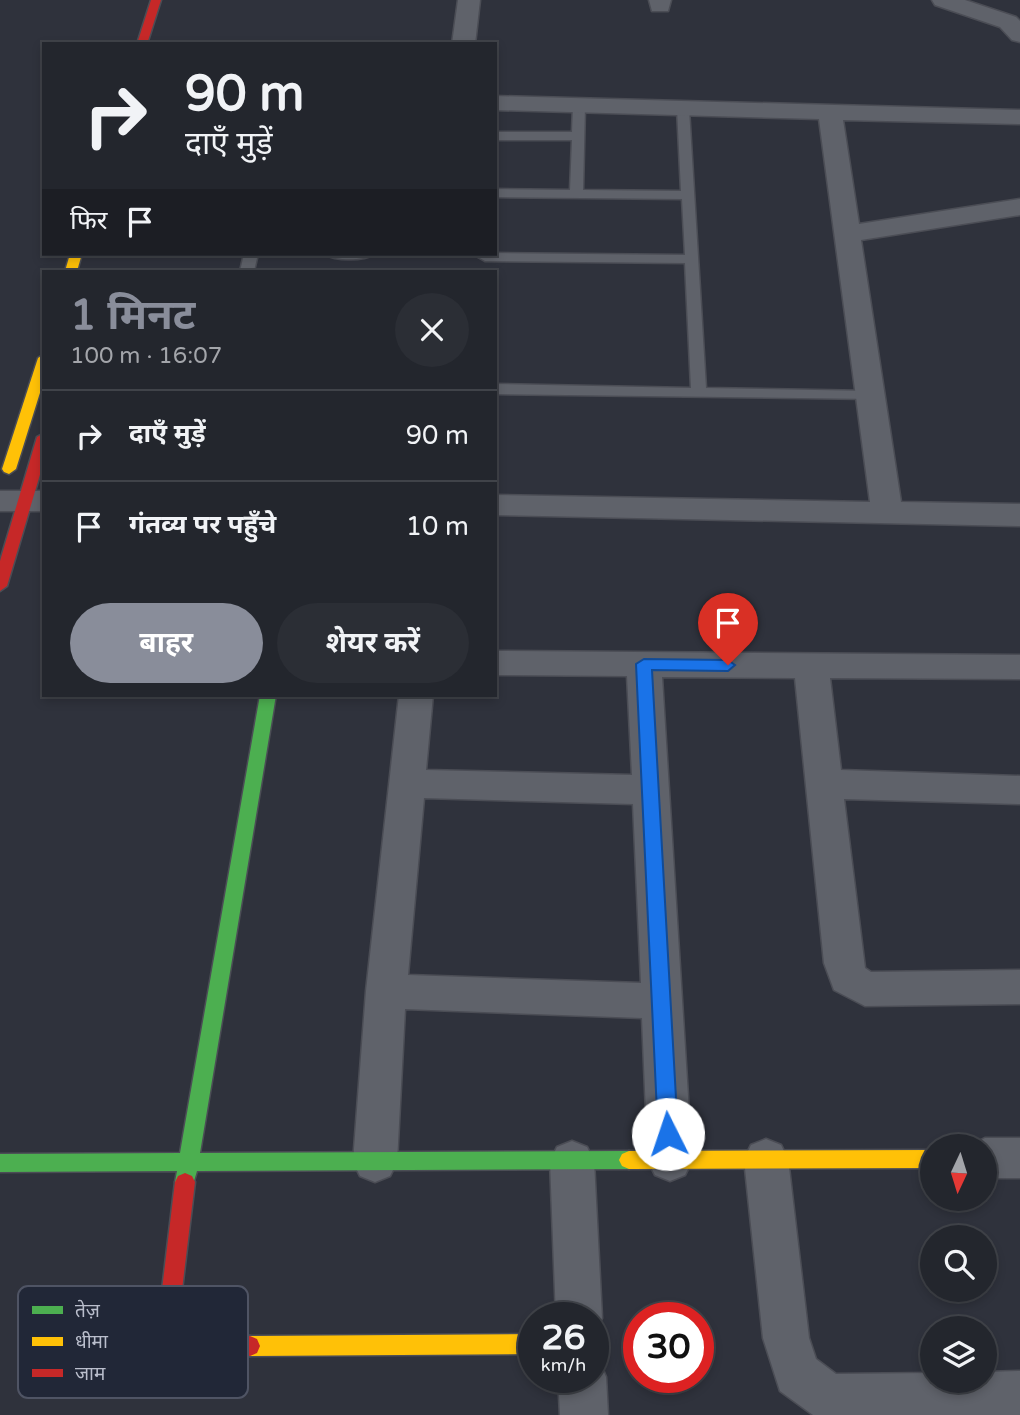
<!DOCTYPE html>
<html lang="hi">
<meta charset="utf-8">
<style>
:root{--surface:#23262d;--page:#2b2e35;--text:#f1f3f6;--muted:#a3a5aa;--line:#404349;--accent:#898d9a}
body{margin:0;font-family:"Varela Round","Noto Sans Devanagari",sans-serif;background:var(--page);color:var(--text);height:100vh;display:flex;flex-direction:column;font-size:26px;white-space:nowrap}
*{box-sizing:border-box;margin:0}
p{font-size:23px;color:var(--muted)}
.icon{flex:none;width:38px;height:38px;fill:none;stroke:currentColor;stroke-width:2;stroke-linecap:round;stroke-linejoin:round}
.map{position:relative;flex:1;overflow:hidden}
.side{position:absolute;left:42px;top:270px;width:455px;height:427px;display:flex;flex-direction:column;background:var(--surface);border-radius:0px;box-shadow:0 4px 10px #0003,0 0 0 2px var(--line)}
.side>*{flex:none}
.top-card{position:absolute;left:42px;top:42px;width:455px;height:214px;border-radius:0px;box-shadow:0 4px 10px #0003,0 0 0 2px var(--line);background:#23262d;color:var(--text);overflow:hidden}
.needle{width:46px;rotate:184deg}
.buttons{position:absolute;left:920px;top:1134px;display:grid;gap:14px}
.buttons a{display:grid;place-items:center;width:77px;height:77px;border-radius:50%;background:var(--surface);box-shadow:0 4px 10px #0003,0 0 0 2px var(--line);font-size:35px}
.speed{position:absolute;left:518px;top:1302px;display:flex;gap:14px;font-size:35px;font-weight:700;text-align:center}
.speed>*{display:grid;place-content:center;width:91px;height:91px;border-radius:50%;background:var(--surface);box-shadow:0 4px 10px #0003,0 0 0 2px var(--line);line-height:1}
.speed small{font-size:18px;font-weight:400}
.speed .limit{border:10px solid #d22;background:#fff;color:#111}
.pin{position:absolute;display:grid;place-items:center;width:60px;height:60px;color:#fff;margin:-72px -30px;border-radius:50% 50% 50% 0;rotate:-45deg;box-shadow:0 0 7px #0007}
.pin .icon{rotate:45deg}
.me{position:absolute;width:77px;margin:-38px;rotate:356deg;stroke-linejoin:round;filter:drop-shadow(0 0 5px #0008)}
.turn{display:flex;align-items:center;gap:24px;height:147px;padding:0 28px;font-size:32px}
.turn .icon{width:91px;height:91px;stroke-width:2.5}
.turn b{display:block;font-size:49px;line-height:60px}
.then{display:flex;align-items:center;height:66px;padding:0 28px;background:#0003;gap:14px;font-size:26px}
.round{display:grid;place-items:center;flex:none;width:74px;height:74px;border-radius:37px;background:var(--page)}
.headline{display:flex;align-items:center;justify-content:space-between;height:119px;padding:0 28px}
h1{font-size:42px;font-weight:700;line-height:52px;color:var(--accent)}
.button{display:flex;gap:14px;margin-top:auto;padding:14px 28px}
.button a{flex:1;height:80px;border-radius:42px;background:var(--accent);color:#fff;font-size:28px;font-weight:700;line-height:80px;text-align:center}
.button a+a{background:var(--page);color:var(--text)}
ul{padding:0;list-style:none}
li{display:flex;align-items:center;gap:21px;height:91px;padding:0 28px;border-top:2px solid var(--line)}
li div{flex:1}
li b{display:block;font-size:26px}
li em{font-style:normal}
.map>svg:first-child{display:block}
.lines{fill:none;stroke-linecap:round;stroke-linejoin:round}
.lane-casing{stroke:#4b4d55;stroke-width:3}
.street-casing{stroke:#4b4d55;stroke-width:3}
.fast-casing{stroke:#4b4d55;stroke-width:3}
.slow-casing{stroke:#4b4d55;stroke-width:3}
.jam-casing{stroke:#4b4d55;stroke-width:3}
.lane{fill:#5f626a;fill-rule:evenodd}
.street{fill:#5f626a;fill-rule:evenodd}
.fast{fill:#4caf50;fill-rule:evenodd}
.slow{fill:#ffc107;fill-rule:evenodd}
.jam{fill:#c62828;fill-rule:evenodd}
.route{fill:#1a73e8;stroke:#114b97;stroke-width:2}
.key{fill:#212737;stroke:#4f5464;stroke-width:2}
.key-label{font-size:19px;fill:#babecc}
</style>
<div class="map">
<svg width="1020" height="1415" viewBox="0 0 1020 1415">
<rect width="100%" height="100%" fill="#2f323c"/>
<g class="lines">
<!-- lane casing -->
<g class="lane-casing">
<g id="lane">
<polygon points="579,102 585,106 583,190 681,191 677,109 683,105 689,109 706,388 870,391 875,393 875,399 495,394 495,384 691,388 685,263 485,261 478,257 482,254 495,253 685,255 682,199 495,197 495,189 570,190 572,140 495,140 495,132 572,132 573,106"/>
<polygon points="244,254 258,254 254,271 240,271"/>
<path d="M 325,254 L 374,254 C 364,261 335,261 325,254 Z"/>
</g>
</g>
<!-- street casing -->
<g class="street-casing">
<g id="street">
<polygon points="458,0 480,0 475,44 452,44"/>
<polygon points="649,0 671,0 668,11 652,11"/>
<polygon points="932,0 965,0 1016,17 1020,21 1020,42 1012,40 1000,27 935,5"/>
<polygon points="495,96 1020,110 1020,124 843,120 859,224 1020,199 1020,215 861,240 901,502 1020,504 1020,526 495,515 495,495 870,502 819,119 495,110"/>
<rect x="0" y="491" width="44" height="20"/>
<path d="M 495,651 L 1020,655 L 1020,679 L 830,678 L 841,770 L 1020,776 L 1020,804 L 844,799 L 865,968 L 871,972 L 1020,970 L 1020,1004 L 865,1006 L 834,990 L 824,963 L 795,678 L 662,677 L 692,1161 L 685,1175 L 670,1181 L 655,1175 L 648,1161 L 642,1018 L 405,1009 L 397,1162 L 390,1176 L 375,1182 L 360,1176 L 353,1162 L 366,991 L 399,695 L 433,695 L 426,770 L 632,775 L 627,676 L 495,675 ZM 424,798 L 633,804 L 641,983 L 408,975 Z"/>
<polygon points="985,1138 1020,1138 1020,1178 985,1178 985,1146 969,1146"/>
<polygon points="766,1139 781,1145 788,1159 809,1338 816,1359 836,1374 933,1373 933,1381 985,1381 985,1372 1020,1371 1020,1415 813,1415 780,1391 763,1338 744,1159 751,1145"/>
<polygon points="572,1141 587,1147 594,1161 602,1318 593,1335 593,1318 556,1318 550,1161 557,1147"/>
<polygon points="593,1358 599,1360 606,1377 608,1415 560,1415 558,1377 593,1377"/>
</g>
</g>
<!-- fast casing -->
<g class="fast-casing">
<polygon id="fast" points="260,695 276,695 200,1153 629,1151 636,1154 639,1160 636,1166 629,1169 197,1171 192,1188 185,1191 178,1188 175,1182 177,1171 0,1172 0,1154 180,1153"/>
</g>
<!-- slow casing -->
<g class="slow-casing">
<g id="slow">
<polygon points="70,254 82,254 77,271 65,271"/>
<polygon points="44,354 44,380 16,469 9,474 4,472 2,469 38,358"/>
<polygon points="933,1150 933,1168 629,1169 622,1166 619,1160 622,1154 629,1151"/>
<polygon points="534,1334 534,1354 250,1356 243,1353 240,1346 243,1339 250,1336"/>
</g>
</g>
<!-- jam casing -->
<g class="jam-casing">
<g id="jam">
<polygon points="151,0 161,0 147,44 137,44"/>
<polygon points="44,433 44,461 7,586 0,591 0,561 37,437"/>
<path d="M 185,1173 L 192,1176 L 195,1182 L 178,1323 L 180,1332 L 185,1336 L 250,1336 L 257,1339 L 260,1346 L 257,1353 L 250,1356 C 228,1356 177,1363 162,1345 C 158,1340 158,1330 158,1323 L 175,1182 L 178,1176 Z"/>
</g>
</g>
<!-- lane -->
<use href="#lane" class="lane"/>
<!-- street -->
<use href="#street" class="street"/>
<!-- fast -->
<use href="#fast" class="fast"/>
<!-- slow -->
<use href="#slow" class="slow"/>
<!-- jam -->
<use href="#jam" class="jam"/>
</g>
<!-- route -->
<polygon class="route" points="644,659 728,660 735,665 728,671 652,670 678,1134 675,1140 668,1143 661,1140 658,1134 636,664"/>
<!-- legend -->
<rect x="18" y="1286" width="230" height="112" rx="10" class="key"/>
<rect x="32" y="1306" width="31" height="8" fill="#4caf50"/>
<rect x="32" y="1337" width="31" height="9" fill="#ffc107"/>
<rect x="32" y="1369" width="31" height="8" fill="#c62828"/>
<g class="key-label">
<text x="75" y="1317">तेज़</text>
<text x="75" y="1348">धीमा</text>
<text x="75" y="1380">जाम</text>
</g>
</svg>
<div class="buttons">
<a><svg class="needle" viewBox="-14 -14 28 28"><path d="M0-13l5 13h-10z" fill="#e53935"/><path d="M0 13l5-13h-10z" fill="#a3a5aa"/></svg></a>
<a><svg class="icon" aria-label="search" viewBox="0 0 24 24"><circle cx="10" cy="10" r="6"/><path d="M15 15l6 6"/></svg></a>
<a><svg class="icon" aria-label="layers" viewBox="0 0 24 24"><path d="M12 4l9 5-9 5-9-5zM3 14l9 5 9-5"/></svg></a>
</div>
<div class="speed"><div>26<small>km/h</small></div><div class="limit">30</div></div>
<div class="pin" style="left:728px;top:665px;background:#d93025"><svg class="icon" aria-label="arrive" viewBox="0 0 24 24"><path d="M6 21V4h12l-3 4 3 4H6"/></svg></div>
<svg class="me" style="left:668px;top:1134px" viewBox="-20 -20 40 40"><circle r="19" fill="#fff"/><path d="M0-13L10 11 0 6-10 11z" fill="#1a73e8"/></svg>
<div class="top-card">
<div class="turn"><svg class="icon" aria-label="right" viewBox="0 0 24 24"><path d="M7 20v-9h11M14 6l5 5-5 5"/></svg><div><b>90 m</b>दाएँ मुड़ें</div></div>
<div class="then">फिर<svg class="icon" aria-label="arrive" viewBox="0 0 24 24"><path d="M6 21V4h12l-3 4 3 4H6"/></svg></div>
</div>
<section class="side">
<div class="headline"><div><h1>1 मिनट</h1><p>100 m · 16:07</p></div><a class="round"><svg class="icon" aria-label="close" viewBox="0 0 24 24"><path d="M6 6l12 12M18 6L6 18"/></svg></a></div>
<ul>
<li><svg class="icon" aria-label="right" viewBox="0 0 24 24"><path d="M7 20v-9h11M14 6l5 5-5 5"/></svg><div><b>दाएँ मुड़ें</b></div><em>90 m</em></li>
<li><svg class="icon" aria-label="arrive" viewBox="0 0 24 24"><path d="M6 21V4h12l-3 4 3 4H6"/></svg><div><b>गंतव्य पर पहुँचे</b></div><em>10 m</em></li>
</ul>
<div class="button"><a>बाहर</a><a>शेयर करें</a></div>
</section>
</div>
